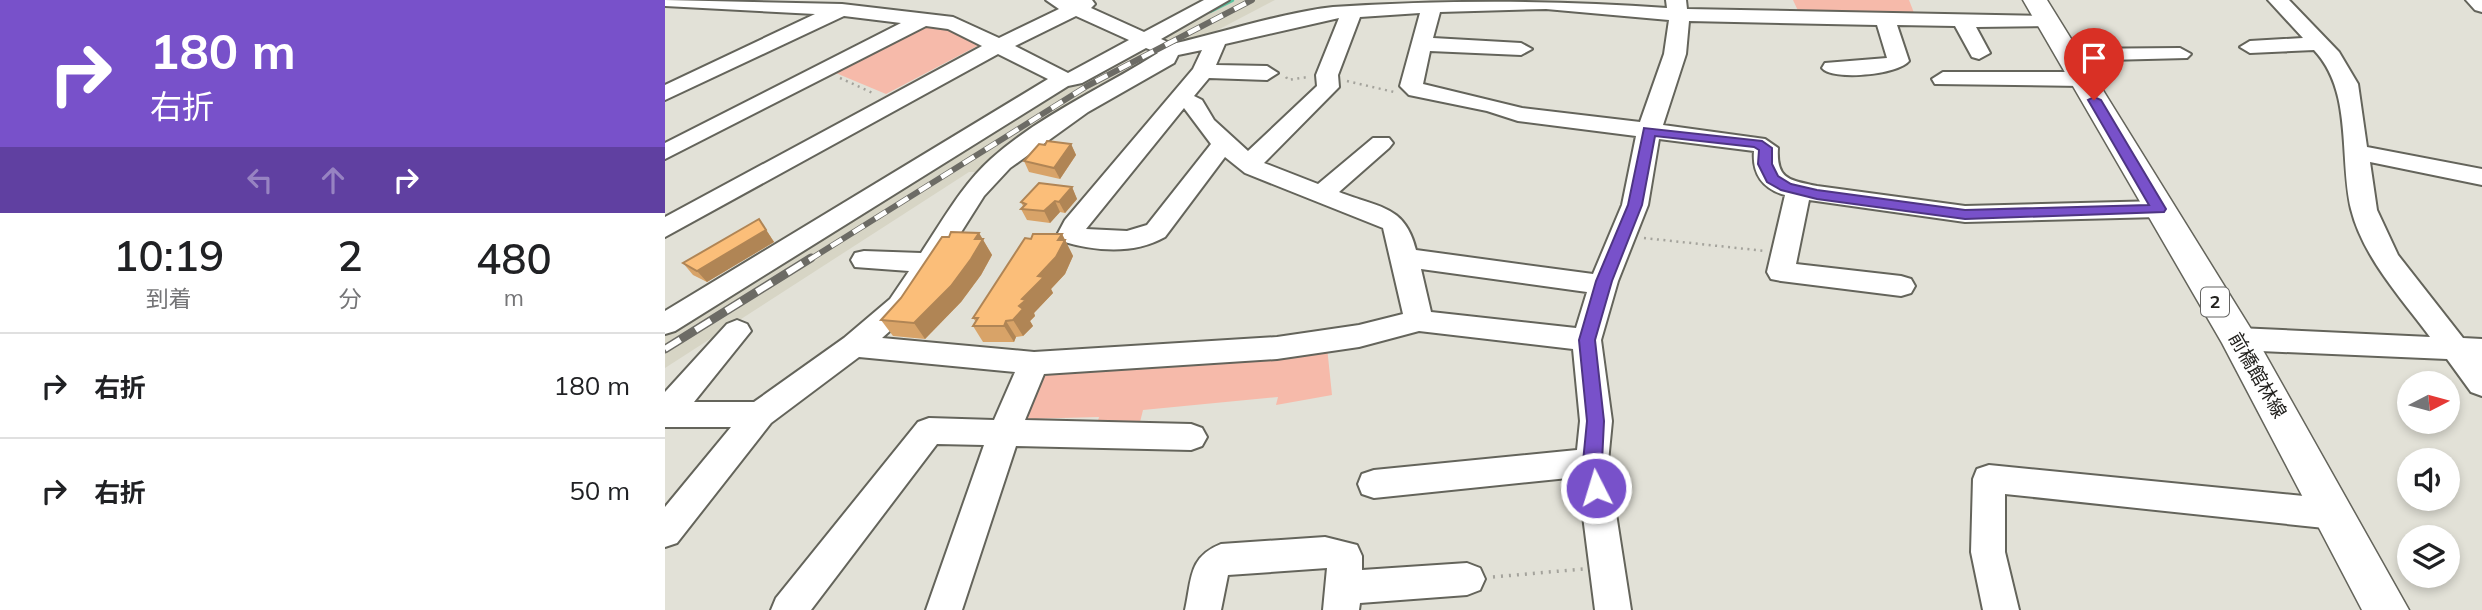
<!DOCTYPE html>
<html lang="ja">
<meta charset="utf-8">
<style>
:root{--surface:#fff;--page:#f2f2f2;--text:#202124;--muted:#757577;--line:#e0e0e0}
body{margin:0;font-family:Mulish,"Noto Sans JP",sans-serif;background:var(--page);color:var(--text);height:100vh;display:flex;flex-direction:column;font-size:26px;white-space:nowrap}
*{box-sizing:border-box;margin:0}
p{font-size:23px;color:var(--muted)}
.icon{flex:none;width:38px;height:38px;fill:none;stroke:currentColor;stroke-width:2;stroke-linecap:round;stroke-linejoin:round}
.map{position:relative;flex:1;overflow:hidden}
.side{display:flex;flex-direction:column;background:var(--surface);width:665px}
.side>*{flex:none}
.banner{background:#7851ca;color:#fff;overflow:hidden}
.needle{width:46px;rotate:84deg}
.controls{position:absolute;left:1732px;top:371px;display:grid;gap:14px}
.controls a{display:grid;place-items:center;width:63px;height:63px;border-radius:50%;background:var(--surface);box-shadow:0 4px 10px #0003;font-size:35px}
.pin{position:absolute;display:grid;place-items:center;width:60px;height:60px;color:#fff;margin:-72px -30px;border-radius:50% 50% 50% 0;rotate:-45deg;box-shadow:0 0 7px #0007}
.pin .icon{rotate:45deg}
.me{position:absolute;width:77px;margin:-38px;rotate:355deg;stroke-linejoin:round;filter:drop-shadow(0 0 5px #0008)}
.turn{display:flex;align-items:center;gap:24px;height:147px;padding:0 35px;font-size:32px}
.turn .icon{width:91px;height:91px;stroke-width:2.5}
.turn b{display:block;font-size:49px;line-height:60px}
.lanes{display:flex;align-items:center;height:66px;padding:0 35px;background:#0003;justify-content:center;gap:35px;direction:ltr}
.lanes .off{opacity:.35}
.eta{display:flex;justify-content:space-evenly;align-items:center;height:119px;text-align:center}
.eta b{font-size:42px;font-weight:600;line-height:49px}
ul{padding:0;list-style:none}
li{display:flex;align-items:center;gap:21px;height:105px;padding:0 35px;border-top:2px solid var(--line)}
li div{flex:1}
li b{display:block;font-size:26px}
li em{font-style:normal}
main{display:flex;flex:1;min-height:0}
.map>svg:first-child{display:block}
.built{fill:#d7d5c5}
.green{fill:#f6baaa}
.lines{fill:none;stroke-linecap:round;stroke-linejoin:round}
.stream{stroke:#59c29f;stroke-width:4.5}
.minor-casing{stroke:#64645b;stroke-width:4}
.major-casing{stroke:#64645b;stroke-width:3}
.path-far1{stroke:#a4a39c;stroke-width:2.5;stroke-dasharray:2 4.5;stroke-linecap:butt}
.path{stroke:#a4a39c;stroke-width:3.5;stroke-dasharray:2 6;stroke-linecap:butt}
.minor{fill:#fff;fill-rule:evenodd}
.major{fill:#fff;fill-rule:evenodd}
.rail-far1-casing{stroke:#6c6b65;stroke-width:6}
.rail-casing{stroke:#6c6b65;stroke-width:9}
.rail-far1{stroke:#fff;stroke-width:4.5;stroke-dasharray:13;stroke-linecap:butt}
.rail{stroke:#fff;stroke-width:6;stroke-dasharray:18;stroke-linecap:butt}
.wall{fill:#d8a368}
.shaded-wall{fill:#b08555}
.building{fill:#fbbe79;stroke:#b08555;stroke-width:2}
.route{fill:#7851ca;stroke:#4e3583;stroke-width:2}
.labels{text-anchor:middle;stroke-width:7;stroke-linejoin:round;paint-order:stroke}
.shield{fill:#fff;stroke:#646462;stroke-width:2}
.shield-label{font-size:18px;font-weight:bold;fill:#22211e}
.street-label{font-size:19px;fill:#22211e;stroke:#fff}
</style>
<main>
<section class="side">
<div class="banner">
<div class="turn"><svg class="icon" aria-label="right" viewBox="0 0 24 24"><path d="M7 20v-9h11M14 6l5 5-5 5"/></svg><div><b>180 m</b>右折</div></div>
<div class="lanes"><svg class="icon off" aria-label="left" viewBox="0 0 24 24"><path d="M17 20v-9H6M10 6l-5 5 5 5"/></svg><svg class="icon off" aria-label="ahead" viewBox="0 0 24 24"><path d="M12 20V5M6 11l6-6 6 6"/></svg><svg class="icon" aria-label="right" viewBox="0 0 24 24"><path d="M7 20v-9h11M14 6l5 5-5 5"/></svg></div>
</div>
<div class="eta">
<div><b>10:19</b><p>到着</p></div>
<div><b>2</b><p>分</p></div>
<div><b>480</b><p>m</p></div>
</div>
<ul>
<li><svg class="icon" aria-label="right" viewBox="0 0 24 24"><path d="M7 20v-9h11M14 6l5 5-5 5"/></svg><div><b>右折</b></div><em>180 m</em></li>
<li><svg class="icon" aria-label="right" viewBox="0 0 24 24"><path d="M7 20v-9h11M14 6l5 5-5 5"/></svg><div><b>右折</b></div><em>50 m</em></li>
</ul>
</section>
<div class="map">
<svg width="1817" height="610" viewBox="0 0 1817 610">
<rect width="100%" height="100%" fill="#e2e1d7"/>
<!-- built -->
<g class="built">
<polygon points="571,0 610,0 526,44 506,48 491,36 495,37"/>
<polygon points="470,45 489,55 320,172 304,172 0,368 0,335"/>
</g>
<!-- green -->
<g class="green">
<polygon points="1128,0 1244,0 1251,18 1135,15"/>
<polygon points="274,23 316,44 221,94 166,71 252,26"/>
<polygon points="662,347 667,395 611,405 613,397 478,410 475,422 432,424 434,417 359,419 374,370"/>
</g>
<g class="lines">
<!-- stream -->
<polyline class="stream" points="545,11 567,0"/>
<!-- minor casing -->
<g class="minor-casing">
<g id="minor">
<path d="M 0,0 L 177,4 L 288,17 L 334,38 L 394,9 L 381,0 L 427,0 L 430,4 L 426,8 L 479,32 L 539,0 L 564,0 L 496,39 L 507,44 C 559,32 616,13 668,7 C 778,0 892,0 1002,8 L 1001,0 L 1021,0 L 1022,9 L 1383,16 L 1393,22 L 1390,26 L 1311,27 L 1325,53 L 1314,59 L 1307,57 L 1290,26 L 1232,25 L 1244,61 C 1233,75 1167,81 1157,68 L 1160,63 L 1222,58 L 1212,25 L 1024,21 L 1021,54 L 998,125 L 1100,139 L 1113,148 C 1111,180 1125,180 1152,186 L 1300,206 L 1494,201 L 1503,203 L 1507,209 L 1503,215 L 1494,217 L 1300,222 L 1144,200 L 1131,264 L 1236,276 L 1246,279 L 1250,286 L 1246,293 L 1236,296 L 1116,281 L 1106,279 L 1102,272 L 1120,195 C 1098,189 1087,174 1089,151 L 994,139 L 983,205 L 953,281 L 936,340 L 947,421 L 943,462 L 966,610 L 930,610 L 913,477 L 709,498 L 697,494 L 693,484 L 697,474 L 709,470 L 912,450 L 915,421 L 908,349 L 754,331 L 694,347 L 612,359 L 379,374 L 360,420 L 526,424 L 537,428 L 542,437 L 537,446 L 526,450 L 351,446 L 297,610 L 261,610 L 319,445 L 272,444 L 146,610 L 106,610 L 111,598 L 253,422 L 264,418 L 329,420 L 350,372 L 194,357 L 106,423 L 12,543 L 0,547 L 0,507 L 66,427 L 0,427 L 0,392 L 62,324 L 72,320 L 82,324 L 86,331 L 29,402 L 89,402 L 179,338 L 225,299 L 244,271 L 190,267 L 186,260 L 190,253 L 199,251 L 256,253 C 278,220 297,185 326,159 C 375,115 438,88 493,53 L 481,48 L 417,83 L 403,86 L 10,331 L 0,334 L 0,311 L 383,79 L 333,54 L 0,237 L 0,217 L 317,46 L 283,29 L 261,26 L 0,159 L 0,143 L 236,23 L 179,16 L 0,100 L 0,85 L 150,14 L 0,6 ZM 881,9 L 1004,20 L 999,54 L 975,122 L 857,108 L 758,84 L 765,51 L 856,55 L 867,49 L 856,43 L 768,38 L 775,12 ZM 755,13 L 735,86 L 744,95 L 822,111 L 853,121 L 971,136 L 957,205 L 928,274 L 751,250 C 740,205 714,208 674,192 L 724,148 L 728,143 L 724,138 L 708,138 L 653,184 L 599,163 L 674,87 L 673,75 L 695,17 ZM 411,16 L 464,40 L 403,73 L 350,46 ZM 674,18 L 651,75 L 652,86 L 583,151 L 549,120 L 537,100 L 529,96 L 544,78 L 602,80 L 613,73 L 602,66 L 551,65 L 560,44 ZM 537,50 L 528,69 L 400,220 L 392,235 L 396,241 C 430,251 468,255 500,237 L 560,157 L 580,173 L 718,228 L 738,314 L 694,325 L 612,337 L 369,352 L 217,338 L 245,313 L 319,196 L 345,168 L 423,112 L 509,63 L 513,55 ZM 519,108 L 546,144 L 482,225 L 462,231 L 421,229 ZM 756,269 L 922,292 L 911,328 L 766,312 Z"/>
<path d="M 1603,0 L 1624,0 L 1674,52 L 1693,84 L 1702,147 L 1817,169 L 1817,185 L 1705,162 L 1712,210 L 1733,255 L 1798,338 L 1817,339 L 1817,396 L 1806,392 L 1782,359 L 1573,350 L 1563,347 L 1559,339 L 1563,331 L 1573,328 L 1765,337 C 1736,298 1698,257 1686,209 C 1674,157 1688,91 1649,50 L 1585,53 L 1575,47 L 1585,41 L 1638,38 Z"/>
<polygon points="1801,0 1817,0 1817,12 1810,10"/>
<polygon points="1515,48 1526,54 1522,58 1403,61 1392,55 1403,49"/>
<polygon points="1278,72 1417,72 1428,79 1417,86 1270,84 1267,79"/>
<polygon points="1324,465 1669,499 1681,504 1686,514 1681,524 1669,529 1340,494 1340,552 1354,610 1318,610 1306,552 1308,479 1312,469"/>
<path d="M 660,537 L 692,545 L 697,556 L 697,570 L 802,563 L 815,568 L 820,579 L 815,590 L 802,595 L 695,603 L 694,610 L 658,610 L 662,568 L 563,575 L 556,610 L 520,610 C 527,579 523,557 556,544 Z"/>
</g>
</g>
<!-- major casing -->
<g class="major-casing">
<polygon id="major" points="1358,0 1382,0 1586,329 1744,610 1697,610 1557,343"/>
</g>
<!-- path-far1 -->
<g class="path-far1">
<polyline points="621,77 623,80 643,77"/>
<polyline points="175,78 210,94"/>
<polyline points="682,81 729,92"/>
<polyline points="979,238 1100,251"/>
</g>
<!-- path -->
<polyline class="path" points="828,577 918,569"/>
<!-- minor -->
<use href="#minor" class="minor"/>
<!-- major -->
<use href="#major" class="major"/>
<!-- rail-far1 casing -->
<g class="rail-far1-casing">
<polyline id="rail-far1" points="144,260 422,86 587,0"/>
</g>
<!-- rail casing -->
<g class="rail-casing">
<polyline id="rail" points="0,349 146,258"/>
</g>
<!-- rail-far1 -->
<use href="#rail-far1" class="rail-far1"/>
<!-- rail -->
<use href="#rail" class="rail"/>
</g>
<!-- wall -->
<g class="wall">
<polygon points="406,144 411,155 395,179 364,172 359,161"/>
<polygon points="407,187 412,199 400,213 395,212 385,223 362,220 356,209 358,206 356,202"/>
<polygon points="94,219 109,242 42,282 28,275 18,263"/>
<polygon points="314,233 327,255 316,275 296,302 260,339 228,336 216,320 236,298"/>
<polygon points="397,234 408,256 400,274 386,289 388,293 369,313 370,316 365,321 368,326 358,336 351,337 349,342 318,342 308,326 311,322 308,318 366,239"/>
</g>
<!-- shaded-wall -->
<g class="shaded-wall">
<polygon points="406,144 411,155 395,179 389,168"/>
<polygon points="407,187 412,199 400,213 394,202"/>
<polygon points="390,201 395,212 385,223 379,211"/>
<polygon points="94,219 109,242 42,282 32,271"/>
<polygon points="314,233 327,255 316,275 296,302 260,339 249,323"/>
<polygon points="397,234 408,256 400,274 386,289 388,293 369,313 370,316 365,321 368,326 358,336 348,320 357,299 373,276 393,240"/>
<polygon points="341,321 351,337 349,342 339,326"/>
</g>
<!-- building -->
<g class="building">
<polygon points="382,141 406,144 389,168 359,161 374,144 380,145"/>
<polygon points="374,183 407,187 394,202 390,201 379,211 356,209 361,204 356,202"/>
<polygon points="94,219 101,230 32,271 18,263"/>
<polygon points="286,232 314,233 310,239 318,239 306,259 286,286 249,323 216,320 236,298 277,237 284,237"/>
<polygon points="368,234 397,234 393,240 400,240 391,257 373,276 379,277 357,299 361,300 354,306 358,309 348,320 341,321 339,326 308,326 313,318 308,318 360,238 366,239"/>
</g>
<!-- route -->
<polygon class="route" points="1429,97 1436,100 1501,209 1499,212 1300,219 1152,199 1116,190 1102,182 1093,164 1094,150 1089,147 990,136 977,205 947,281 930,340 939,421 937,462 940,488 938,494 924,494 918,462 922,421 914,340 931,281 963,205 979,128 1097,141 1107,148 1107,164 1113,176 1126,184 1152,190 1300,210 1484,205 1423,100"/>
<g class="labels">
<!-- shield labels -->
<rect class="shield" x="1536" y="287.5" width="28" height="29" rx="5"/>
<g class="shield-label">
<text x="1550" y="308">2</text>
</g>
<!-- street labels -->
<g class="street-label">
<text transform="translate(1593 375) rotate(60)" y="7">前橋館林線</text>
</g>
</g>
</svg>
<div class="controls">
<a><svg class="needle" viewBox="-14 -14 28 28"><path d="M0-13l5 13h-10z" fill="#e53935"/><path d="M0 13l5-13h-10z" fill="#757577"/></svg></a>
<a><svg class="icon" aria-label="sound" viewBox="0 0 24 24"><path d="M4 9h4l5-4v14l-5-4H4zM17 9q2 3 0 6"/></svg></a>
<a><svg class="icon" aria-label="layers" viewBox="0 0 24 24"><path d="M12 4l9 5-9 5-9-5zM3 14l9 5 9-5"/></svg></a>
</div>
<div class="pin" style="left:1429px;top:100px;background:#d93025"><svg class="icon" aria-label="arrive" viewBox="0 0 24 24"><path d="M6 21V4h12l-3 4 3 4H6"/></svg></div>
<svg class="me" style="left:931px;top:488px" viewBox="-20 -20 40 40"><circle r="17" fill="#7851ca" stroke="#fff" stroke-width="3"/><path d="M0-11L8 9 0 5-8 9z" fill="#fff"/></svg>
</div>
</main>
